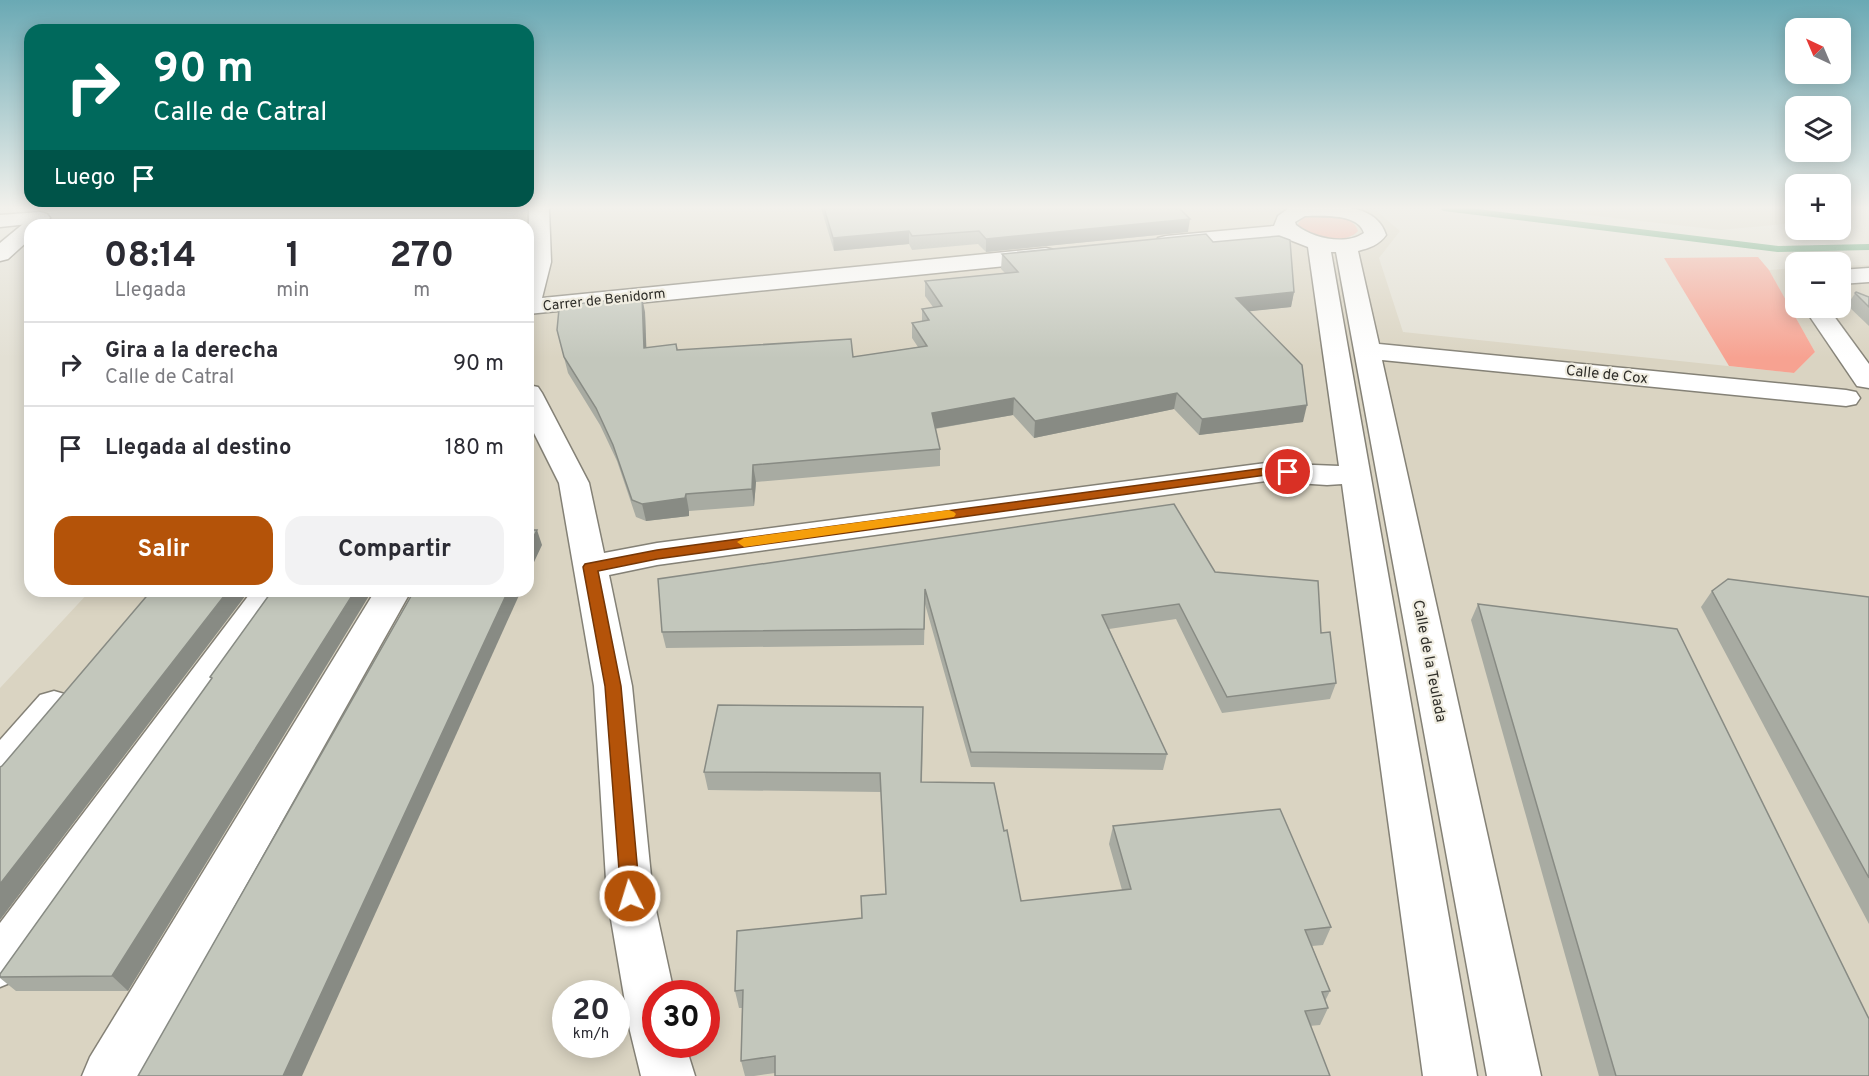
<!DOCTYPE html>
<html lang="es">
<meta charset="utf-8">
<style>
:root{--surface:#fff;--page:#f2f2f3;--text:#2b2b33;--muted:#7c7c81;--line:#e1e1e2;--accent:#b45309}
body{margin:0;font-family:Overpass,sans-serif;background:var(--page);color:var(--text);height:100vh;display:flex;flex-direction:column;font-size:22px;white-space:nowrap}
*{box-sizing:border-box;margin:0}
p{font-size:20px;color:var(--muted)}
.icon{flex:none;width:33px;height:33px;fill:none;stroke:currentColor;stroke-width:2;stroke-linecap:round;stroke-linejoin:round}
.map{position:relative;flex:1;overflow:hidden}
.details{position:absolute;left:24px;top:219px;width:510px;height:378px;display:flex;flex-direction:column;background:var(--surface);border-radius:18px;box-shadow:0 3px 15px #0003}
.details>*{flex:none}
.guide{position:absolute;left:24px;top:24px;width:510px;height:183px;border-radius:18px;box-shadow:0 3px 15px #0003;background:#00695c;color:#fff;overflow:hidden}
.needle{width:39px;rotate:316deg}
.fabs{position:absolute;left:1785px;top:18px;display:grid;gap:12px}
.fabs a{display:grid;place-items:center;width:66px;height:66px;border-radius:12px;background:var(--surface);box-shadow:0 3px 15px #0003;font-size:30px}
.speed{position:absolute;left:552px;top:980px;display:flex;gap:12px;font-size:30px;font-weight:700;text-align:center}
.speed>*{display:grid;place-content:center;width:78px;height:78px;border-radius:50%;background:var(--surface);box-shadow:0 3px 15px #0003;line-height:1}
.speed small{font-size:15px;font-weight:400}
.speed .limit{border:9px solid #d22;background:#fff;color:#111}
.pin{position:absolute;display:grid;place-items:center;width:51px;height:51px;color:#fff;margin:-26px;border:3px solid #fff;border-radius:50%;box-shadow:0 2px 6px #0007}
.me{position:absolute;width:66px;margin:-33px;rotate:355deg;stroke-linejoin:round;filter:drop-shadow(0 0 4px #0008)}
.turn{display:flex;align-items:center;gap:21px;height:126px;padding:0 30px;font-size:27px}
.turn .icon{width:78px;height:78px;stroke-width:2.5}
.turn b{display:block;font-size:42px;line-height:51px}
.then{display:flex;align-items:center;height:57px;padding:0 30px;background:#0003;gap:12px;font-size:22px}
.eta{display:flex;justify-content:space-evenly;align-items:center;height:102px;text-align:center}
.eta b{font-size:36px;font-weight:700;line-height:42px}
.action{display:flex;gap:12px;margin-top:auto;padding:12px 30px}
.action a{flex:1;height:69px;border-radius:18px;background:var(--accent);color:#fff;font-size:24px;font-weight:700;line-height:69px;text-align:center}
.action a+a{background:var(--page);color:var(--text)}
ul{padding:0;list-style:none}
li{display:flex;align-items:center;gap:18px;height:84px;padding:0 30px;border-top:2px solid var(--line)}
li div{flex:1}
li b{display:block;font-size:22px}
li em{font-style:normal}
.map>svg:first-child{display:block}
.built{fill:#dad4c2;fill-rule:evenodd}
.green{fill:#f7a291}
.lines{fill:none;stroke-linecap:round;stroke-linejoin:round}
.stream{stroke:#4d9967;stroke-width:6}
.minor-casing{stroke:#848176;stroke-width:3}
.highway-casing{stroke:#848176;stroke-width:3}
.minor{fill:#fff;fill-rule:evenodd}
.highway{fill:#fff;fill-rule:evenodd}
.wall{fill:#a8aba2}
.shaded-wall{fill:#888b84}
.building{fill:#c3c7bc;stroke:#888b84;stroke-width:1.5}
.route{fill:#b45309;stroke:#753606;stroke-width:1.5}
.slow{fill:#f59e0b}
.labels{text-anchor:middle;stroke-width:4.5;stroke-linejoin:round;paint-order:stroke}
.far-street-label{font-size:14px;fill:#2f2e29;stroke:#f0ede1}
.street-label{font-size:15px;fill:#2f2e29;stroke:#f0ede1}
</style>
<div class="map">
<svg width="1869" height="1076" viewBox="0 0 1869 1076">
<rect width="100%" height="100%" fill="#e3e0d4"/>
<!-- built -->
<g class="built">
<path d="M 515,208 L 1373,208 L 1400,231 L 1379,258 L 1403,332 L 1794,373 L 1815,352 L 1769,270 L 1795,268 L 1796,308 L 1840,308 L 1841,266 L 1869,265 L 1869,1076 L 0,1076 L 0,688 L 90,591 L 528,591 L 528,225 L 512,225 ZM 566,993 L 616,993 L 616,1044 L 566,1044 ZM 656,993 L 706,993 L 706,1044 L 656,1044 Z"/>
<polygon points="1526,208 1795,208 1795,223 1720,230"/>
</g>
<!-- green -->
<g class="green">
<path d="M 1310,215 C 1325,214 1353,214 1358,231 C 1346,245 1307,240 1298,224 L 1303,217 Z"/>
<polygon points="1758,257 1769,270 1815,352 1794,373 1729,366 1664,258"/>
</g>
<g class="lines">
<!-- stream -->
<polyline class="stream" points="1444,208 1778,249 1869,247"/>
<!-- minor casing -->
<g class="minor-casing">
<g id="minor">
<polygon points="529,208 549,208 551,262 542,298 1046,248 1054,250 1057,255 1054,260 1046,262 528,314"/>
<path d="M 1289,208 C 1320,208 1374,197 1386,235 C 1379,245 1369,248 1358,251 L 1379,344 L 1846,390 L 1856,392 L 1860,398 L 1856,404 L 1846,406 L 1382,360 L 1541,1076 L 1487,1076 L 1336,252 L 1331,252 L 1477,1076 L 1423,1076 L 1342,484 L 1327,485 L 1266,481 L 657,565 L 609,575 L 632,686 L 653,896 L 674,993 L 656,993 L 656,1044 L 685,1044 L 695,1076 L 641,1076 L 630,1031 L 607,896 L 594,686 L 559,483 L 528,421 L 528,385 L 538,387 L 542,393 L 589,483 L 604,553 L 657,543 L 1266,463 L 1339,466 L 1308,247 L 1285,238 L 1166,250 L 1158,248 L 1155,243 L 1158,238 L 1166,236 L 1274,226 L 1278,216 ZM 1305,216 C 1321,216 1358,213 1364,233 C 1345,246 1312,238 1296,225 L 1295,222 Z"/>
<polygon points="40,212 47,214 50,218 47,222 0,227 0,215"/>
<polygon points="1869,268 1869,282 1840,284 1840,270"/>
<polygon points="1804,308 1828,308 1869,364 1869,388 1857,386"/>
<polygon points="252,591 289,591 17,980 0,987 0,923"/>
<polygon points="375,591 411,591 139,1076 82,1076 90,1057"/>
<polygon points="54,691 68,695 74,706 68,717 15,780 0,785 0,740 40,695"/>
</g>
</g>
<!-- highway casing -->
<g class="highway-casing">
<polygon id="highway" points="30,222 39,225 30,225 30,239 8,259 0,261 0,243 23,224"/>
</g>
<!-- minor -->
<use href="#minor" class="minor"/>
<!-- highway -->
<use href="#highway" class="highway"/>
</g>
<!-- wall -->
<g class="wall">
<polygon points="821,208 1179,208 1188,232 986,252 978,244 912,250 909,244 834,251"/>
<polygon points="1213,242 1294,292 1291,307 1249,311 1303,422 1199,435 1174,409 1034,438 1013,415 935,429 940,449 940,466 756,482 754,506 689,511 689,516 646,521 636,517 617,461 600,425 568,373 557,330 645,312 646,348 676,344 678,350 853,357 918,347 912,338 912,323 922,321 922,309 933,307 925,296 925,281 1005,273 1001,269 1002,254"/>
<polygon points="1856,292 1869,297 1869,326 1847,305"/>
<polygon points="1215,572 1321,633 1336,683 1330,699 1222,713 1176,619 1109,629 1167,754 1163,770 971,767 925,604 924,645 666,648 662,632 658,579"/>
<polygon points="272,591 128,991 16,991 0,978 0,974 212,679 210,677"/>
<polygon points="1712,591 1869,597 1869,924 1701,607"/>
<polygon points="1478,604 1869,1076 1599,1076 1471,620"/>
<polygon points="923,725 922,782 1004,831 1021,901 1122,890 1109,844 1113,826 1331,927 1323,945 1312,946 1330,991 1325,1001 1328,1008 1320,1025 775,1073 754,1076 745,1076 741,1061 742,1008 739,1008 735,991 862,918 886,894 881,792 708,790 704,772"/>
</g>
<!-- shaded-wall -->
<g class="shaded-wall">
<polygon points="1190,219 1188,232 986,252 986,239"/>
<polygon points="909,231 909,244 834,251 833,238"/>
<polygon points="1294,292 1291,307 1233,313 1236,298"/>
<polygon points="642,297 645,312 647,364 644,348"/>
<polygon points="1177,393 1174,409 1034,438 1035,421"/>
<polygon points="1014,398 1013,415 932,429 932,413"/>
<polygon points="1307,405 1303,422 1199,435 1202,419"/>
<polygon points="753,465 756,482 754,506 752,489"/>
<polygon points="686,494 689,511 689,516 646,521 642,504"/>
<polygon points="537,530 542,545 528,575 528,548"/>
<polygon points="228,591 249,591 0,920 0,884"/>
<polygon points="355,591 372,591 128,991 112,976"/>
<polygon points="508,591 521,591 302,1076 283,1076"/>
</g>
<!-- building -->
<g class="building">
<polygon points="824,208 1179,208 1190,219 986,239 979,231 912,236 909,231 833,238"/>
<polygon points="1206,234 1213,242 1279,236 1290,240 1294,292 1236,298 1302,365 1307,405 1202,419 1177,393 1035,421 1014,398 932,413 940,449 753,465 752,489 686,494 685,498 642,504 632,500 613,445 596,408 564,357 557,330 559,309 565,305 642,297 644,348 676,344 677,350 851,339 853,357 927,346 912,323 929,320 922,309 942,306 925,281 1018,272 1002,254"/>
<polygon points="1856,292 1869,297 1869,307 1855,293"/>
<polygon points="1174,504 1215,572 1318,581 1321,633 1330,632 1336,683 1227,697 1179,604 1102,615 1167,754 971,752 925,589 924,629 662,632 658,579"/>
<polygon points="528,530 537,530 528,548"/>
<polygon points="1728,579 1869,597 1869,878 1712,591"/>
<polygon points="151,591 228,591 0,884 0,767 2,766"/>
<polygon points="272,591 355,591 112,976 0,977 0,974 212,678 210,677"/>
<polygon points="414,591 508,591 283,1076 138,1076"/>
<polygon points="1478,604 1677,629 1869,1019 1869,1076 1616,1076"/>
<polygon points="718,705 923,707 921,782 994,783 1004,831 1007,830 1021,901 1131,889 1113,826 1280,809 1331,927 1305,930 1330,991 1322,992 1328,1008 1305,1011 1330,1076 775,1076 775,1056 741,1061 743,990 735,991 737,931 862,918 861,896 886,894 880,773 704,772"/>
</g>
<!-- sky -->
<linearGradient id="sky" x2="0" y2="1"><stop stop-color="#6aa9b4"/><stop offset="0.58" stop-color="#f2f1ec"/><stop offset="1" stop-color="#f2f1ec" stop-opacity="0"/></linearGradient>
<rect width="1869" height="358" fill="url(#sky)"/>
<!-- route -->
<polygon class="route" points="1266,468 1288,468 1294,472 1288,476 1266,475 657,559 598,571 621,686 640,896 637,902 630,905 623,902 621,896 605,686 583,567 585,564 657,550"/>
<!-- slow -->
<polygon class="slow" points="949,510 954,512 956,514 954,517 744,547 737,542 744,538"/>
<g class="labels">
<!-- far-street labels -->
<g class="far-street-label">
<text transform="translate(604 299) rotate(-6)" y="5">Carrer de Benidorm</text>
</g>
<!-- street labels -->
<g class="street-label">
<text transform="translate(1607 374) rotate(6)" y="5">Calle de Cox</text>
<text transform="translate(1430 661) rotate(79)" y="5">Calle de la Teulada</text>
</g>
</g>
</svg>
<div class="fabs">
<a><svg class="needle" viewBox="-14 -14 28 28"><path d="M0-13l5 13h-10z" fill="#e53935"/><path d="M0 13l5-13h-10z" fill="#7c7c81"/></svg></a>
<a><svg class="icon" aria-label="layers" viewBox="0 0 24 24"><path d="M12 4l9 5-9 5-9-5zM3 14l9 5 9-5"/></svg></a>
<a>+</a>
<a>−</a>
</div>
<div class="speed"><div>20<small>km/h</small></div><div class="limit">30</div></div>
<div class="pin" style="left:1288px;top:472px;background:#d93025"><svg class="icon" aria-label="arrive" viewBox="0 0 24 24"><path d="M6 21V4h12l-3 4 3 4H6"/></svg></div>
<svg class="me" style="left:630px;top:896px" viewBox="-20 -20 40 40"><circle r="17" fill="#b45309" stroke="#fff" stroke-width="3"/><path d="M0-11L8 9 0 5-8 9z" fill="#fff"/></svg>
<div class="guide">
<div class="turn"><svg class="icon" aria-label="right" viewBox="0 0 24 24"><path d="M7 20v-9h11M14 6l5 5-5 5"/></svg><div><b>90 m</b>Calle de Catral</div></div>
<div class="then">Luego<svg class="icon" aria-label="arrive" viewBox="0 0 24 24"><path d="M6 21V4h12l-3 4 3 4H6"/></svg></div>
</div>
<section class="details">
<div class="eta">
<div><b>08:14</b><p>Llegada</p></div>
<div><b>1</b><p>min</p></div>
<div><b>270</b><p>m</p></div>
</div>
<ul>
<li><svg class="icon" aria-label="right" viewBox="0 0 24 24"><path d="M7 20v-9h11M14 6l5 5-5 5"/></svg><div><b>Gira a la derecha</b><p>Calle de Catral</p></div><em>90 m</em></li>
<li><svg class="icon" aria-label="arrive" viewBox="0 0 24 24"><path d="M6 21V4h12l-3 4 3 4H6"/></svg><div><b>Llegada al destino</b></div><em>180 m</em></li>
</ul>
<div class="action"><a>Salir</a><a>Compartir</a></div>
</section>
</div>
